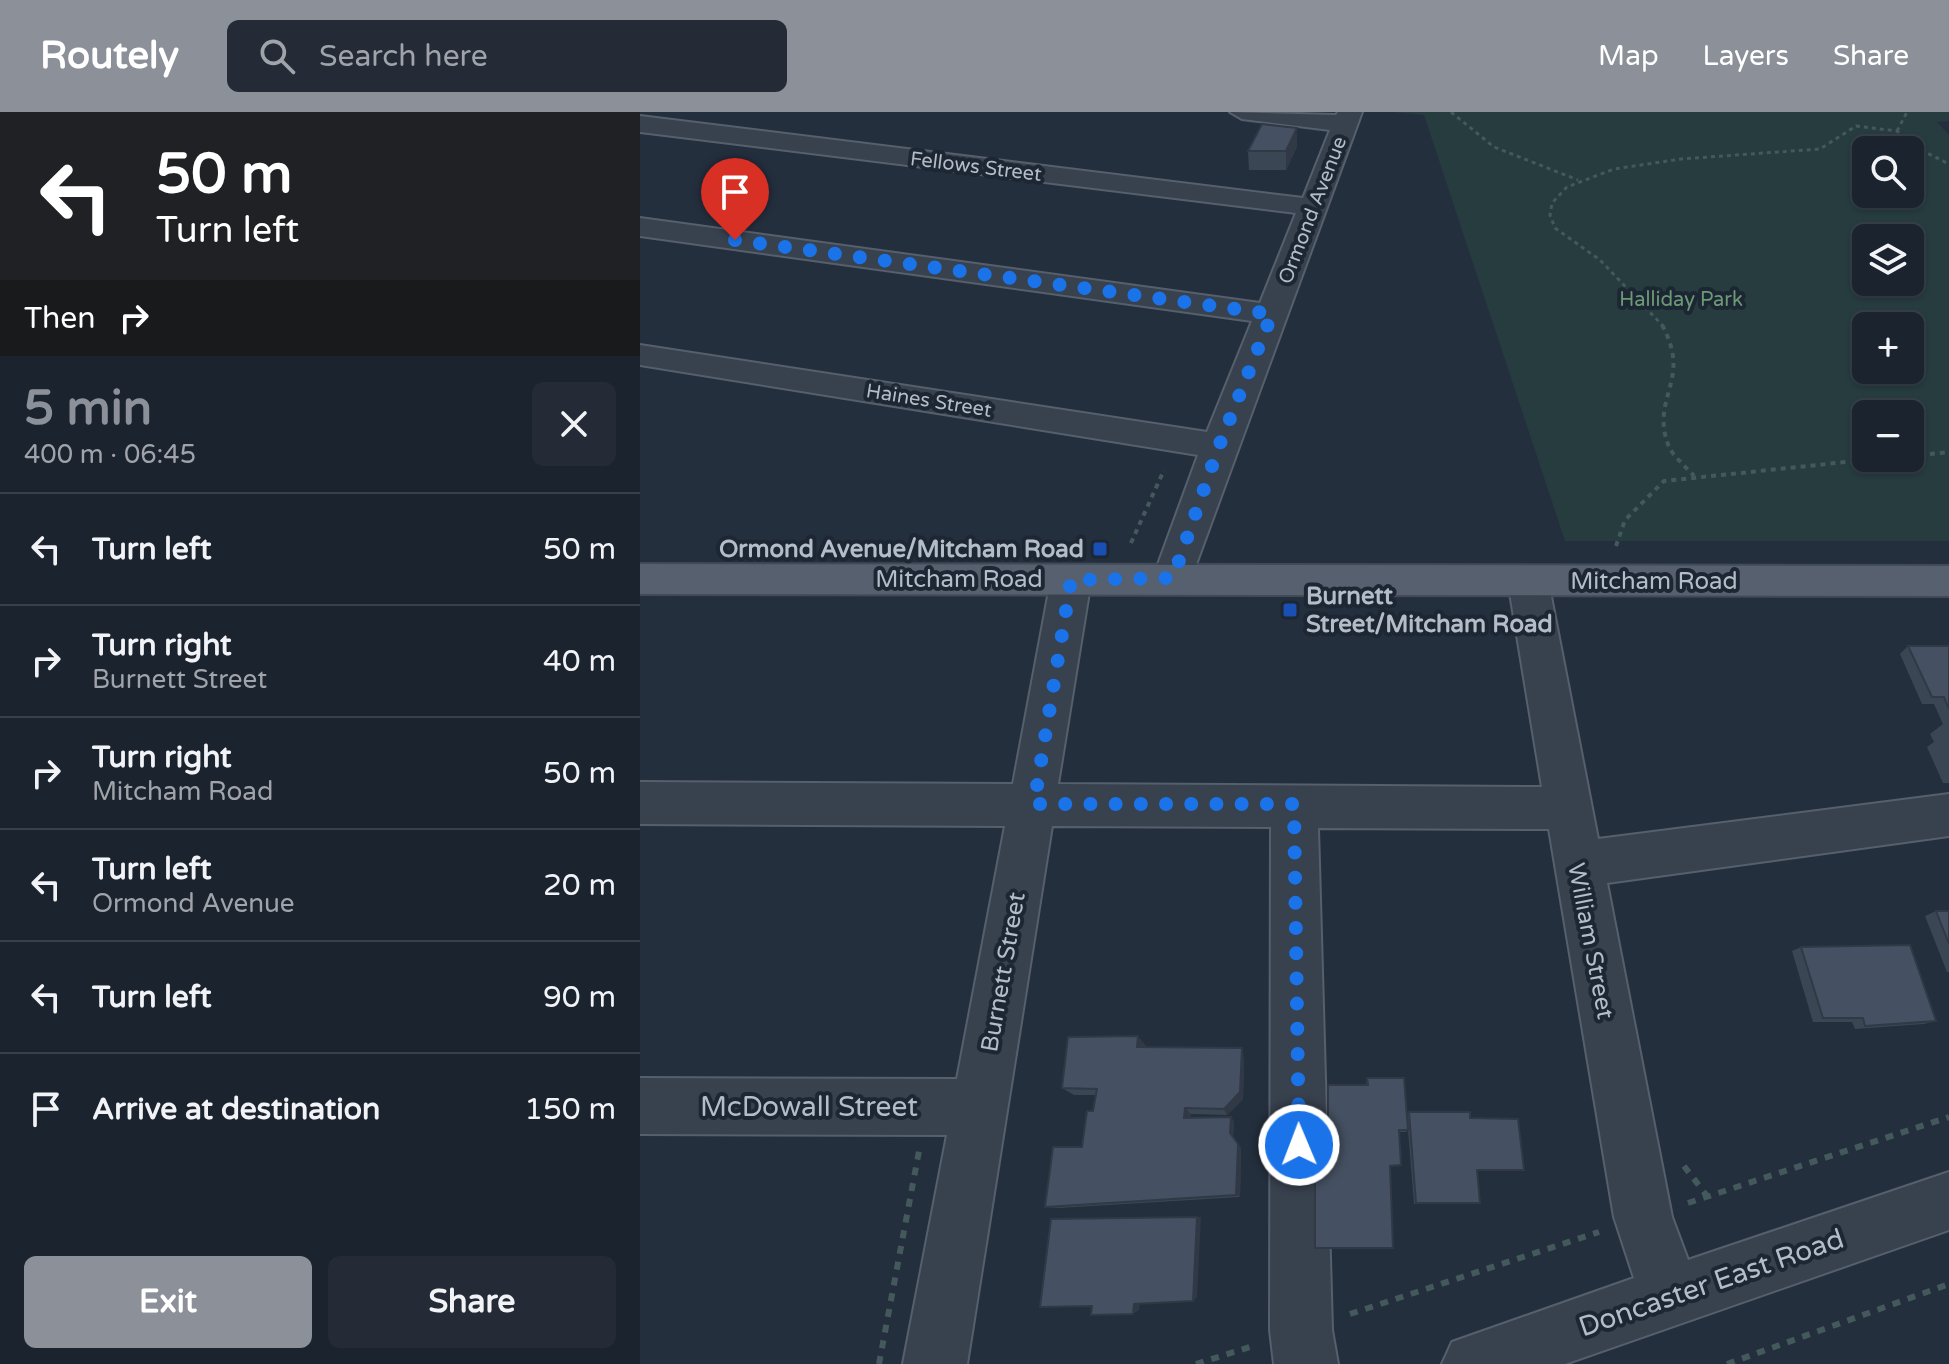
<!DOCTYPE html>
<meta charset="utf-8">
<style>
:root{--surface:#1b232e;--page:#242b36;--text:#f1f3f6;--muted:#a0a4aa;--line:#39404a;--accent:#8c9099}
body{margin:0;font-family:"Varela Round",sans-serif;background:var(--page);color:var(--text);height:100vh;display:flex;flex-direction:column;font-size:30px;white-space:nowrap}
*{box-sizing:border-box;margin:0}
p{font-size:26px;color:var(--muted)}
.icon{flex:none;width:44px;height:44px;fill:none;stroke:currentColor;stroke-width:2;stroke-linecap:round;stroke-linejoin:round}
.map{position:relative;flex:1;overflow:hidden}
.panel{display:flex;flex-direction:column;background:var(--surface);width:640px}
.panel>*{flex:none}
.banner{background:#202124;color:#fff;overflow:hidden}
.controls{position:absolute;left:1212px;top:24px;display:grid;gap:16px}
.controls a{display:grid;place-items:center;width:72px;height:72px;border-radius:12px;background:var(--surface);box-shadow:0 2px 6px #0004,0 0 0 2px var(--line);font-size:40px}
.pin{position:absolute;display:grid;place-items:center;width:68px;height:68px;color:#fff;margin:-82px -34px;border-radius:50% 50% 50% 0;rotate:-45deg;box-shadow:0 0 8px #0007}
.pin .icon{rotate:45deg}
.me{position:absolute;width:88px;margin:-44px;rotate:359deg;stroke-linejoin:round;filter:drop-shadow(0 0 6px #0008)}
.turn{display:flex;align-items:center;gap:28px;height:168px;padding:0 24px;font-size:36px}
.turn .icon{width:104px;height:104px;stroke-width:2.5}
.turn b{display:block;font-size:56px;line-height:68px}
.then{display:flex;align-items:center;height:76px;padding:0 24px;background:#0003;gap:16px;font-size:30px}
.round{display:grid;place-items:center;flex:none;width:84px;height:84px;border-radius:12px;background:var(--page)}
.summary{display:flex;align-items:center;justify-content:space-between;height:136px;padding:0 24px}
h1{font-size:48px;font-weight:800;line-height:60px;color:var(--accent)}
.primary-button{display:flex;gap:16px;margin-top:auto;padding:16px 24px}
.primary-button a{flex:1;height:92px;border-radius:12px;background:var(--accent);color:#fff;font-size:32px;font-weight:800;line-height:92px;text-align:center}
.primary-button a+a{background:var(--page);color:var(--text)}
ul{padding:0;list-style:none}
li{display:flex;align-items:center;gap:24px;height:112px;padding:0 24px;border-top:2px solid var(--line)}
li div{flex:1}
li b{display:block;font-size:30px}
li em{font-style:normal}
header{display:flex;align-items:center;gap:48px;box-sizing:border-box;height:112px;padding:0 40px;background:var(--accent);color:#fff}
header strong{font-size:38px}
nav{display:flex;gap:44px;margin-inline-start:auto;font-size:28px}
.search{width:560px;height:72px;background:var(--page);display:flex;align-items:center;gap:20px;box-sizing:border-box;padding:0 28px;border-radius:12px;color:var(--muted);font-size:30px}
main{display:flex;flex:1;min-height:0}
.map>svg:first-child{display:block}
.green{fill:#263c3f;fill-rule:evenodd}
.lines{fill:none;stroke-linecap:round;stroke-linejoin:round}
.minor-casing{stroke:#565f6c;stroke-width:4}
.major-casing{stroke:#414a57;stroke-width:4}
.path-far2{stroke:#44595c;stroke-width:3;stroke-dasharray:4 4;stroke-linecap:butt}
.path-far1{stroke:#44595c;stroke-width:4;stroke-dasharray:5 5;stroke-linecap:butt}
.path{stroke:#44595c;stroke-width:6;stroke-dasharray:8 8;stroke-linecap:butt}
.minor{fill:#38414e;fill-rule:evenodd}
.major{fill:#56606e;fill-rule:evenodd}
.wall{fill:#3b4654}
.shaded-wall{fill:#303945}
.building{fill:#455162;stroke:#303945;stroke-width:2}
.route{stroke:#1a73e8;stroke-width:14;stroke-dasharray:0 25.2}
.transit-dot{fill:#1a4fb4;stroke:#1d2633;stroke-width:3}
.labels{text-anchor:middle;stroke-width:8;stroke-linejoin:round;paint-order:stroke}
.far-street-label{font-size:20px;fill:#b4bcc9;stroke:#1d2633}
.far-park-label{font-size:20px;fill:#6b9a76;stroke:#1d2633}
.poi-label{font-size:24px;font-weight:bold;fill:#b4bcc9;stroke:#1d2633;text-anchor:end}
.street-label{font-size:24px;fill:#b4bcc9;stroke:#1d2633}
.near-street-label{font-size:28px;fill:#b4bcc9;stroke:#1d2633}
</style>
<header>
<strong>Routely</strong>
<div class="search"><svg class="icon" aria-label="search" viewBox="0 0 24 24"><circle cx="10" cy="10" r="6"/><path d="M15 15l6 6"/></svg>Search here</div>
<nav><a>Map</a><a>Layers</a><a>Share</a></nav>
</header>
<main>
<section class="panel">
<div class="banner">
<div class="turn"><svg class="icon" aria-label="left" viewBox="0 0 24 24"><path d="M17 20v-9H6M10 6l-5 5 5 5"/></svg><div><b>50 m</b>Turn left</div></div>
<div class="then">Then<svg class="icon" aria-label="right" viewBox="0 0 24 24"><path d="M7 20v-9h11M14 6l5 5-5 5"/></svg></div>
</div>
<div class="summary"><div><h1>5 min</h1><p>400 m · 06:45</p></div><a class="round"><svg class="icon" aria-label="close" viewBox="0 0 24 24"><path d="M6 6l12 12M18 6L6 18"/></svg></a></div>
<ul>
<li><svg class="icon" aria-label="left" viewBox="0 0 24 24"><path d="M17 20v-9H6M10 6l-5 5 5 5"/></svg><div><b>Turn left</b></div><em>50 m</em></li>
<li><svg class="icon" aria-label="right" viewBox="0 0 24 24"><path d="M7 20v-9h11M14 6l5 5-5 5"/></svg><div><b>Turn right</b><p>Burnett Street</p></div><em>40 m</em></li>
<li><svg class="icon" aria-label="right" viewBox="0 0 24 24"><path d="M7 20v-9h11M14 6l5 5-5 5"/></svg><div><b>Turn right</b><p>Mitcham Road</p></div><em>50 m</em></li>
<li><svg class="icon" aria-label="left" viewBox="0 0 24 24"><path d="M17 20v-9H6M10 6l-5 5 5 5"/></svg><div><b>Turn left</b><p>Ormond Avenue</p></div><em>20 m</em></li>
<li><svg class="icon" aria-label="left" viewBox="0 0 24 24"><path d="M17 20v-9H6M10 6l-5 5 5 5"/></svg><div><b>Turn left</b></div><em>90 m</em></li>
<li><svg class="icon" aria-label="arrive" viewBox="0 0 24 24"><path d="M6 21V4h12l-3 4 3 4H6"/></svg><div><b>Arrive at destination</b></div><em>150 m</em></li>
</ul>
<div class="primary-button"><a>Exit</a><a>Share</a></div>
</section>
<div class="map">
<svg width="1309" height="1252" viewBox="0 0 1309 1252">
<rect width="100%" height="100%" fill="#242f3e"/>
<!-- green -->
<path class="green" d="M 753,0 L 1309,0 L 1309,9 L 1297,10 L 1309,23 L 1309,429 L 925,429 L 784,3 ZM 1226,38 L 1270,38 L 1270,82 L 1226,82 ZM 1226,126 L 1270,126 L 1270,170 L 1226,170 ZM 1226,214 L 1270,214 L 1270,258 L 1226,258 ZM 1226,302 L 1270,302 L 1270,346 L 1226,346 Z"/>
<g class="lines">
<!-- minor casing -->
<g class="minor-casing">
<g id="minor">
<polygon points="590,0 696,3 698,0 722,0 547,477 533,481 519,477 513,466 558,343 0,253 0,233 567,320 612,209 0,124 0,106 620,191 656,101 0,20 0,4 663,86 690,18 602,7"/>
<polygon points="431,453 445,457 451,468 418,672 902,675 868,469 874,458 888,454 902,458 908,469 958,727 1309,682 1309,724 967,771 1032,1105 1048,1148 1309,1060 1309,1118 925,1252 802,1252 812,1230 994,1166 974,1105 909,717 678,716 692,1218 698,1252 634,1252 630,1218 631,715 412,714 327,1252 263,1252 307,1023 0,1022 0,966 317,967 365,714 0,712 0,670 373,672 411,468 417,457"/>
</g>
</g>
<!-- major casing -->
<g class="major-casing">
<polygon id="major" points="0,452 1309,454 1309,484 0,482"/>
</g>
<!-- path-far2 -->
<g class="path-far2">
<polyline points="811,0 854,35 938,68"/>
<polyline points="1257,19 1267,0"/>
<polyline points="1024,215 960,148 915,116 910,103 912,91 927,75 974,57 1041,47 1180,37 1216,14 1257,19 1281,38 1309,52"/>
</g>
<!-- path-far1 -->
<g class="path-far1">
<path d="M 1022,213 C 1053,269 1009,285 1029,335 C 1034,345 1046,355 1054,364"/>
<polyline points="1270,344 1309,340"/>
<polyline points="491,431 524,358"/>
<polyline points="976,434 985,408 1024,369 1244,346"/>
</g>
<!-- path -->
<g class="path">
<polyline points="1044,1054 1067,1084"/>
<polyline points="1048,1091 1309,1005"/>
<polyline points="710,1202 959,1120"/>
<polyline points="239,1252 279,1039"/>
<polyline points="556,1252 613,1234"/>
<polyline points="1087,1252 1309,1172"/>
</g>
<!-- minor -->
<use href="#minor" class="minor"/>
<!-- major -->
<use href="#major" class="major"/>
</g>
<!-- wall -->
<g class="wall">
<polygon points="657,35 646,58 609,58 608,39"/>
<polygon points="1268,534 1309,534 1309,671 1303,671 1287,635 1294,630 1290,622 1303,612 1294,592 1282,592 1260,542"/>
<polygon points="1296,799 1309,799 1309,860 1307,860 1285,804"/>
<polygon points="1161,835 1296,909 1284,912 1215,917 1212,910 1173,910 1152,839"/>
<polygon points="506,934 506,935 604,945 603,987 587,1003 551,1002 550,1006 591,1005 594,1010 593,1025 601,1036 600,1085 419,1096 405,1095 442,1035 453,999 456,983 434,983 422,976"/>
<polygon points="727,966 767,1002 769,1000 830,1006 884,1058 837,1059 840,1091 774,1092 768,1018 766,1020 759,1020 761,1053 750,1055 687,1022 688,973 726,973"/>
</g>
<!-- shaded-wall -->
<g class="shaded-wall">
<polygon points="657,16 657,35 646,58 646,39"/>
<polygon points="498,924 506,934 505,944 497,935"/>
<polygon points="602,936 604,945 603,987 587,1003 584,997"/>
<polygon points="545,996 551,1002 550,1012 544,1006"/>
<polygon points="591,1005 594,1010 593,1025 590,1021"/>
<polygon points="598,1032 601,1036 600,1085 596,1083"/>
<polygon points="557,1105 561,1105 557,1185 553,1189"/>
<polygon points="501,1188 499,1198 493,1202 494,1192"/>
</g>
<!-- building -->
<g class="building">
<polygon points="622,12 657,16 646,39 608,39"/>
<polygon points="1268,534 1309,534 1309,597 1304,585 1292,585"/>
<polygon points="1296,799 1309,799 1309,832"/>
<polygon points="1270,833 1296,909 1225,914 1223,906 1183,906 1161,835"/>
<polygon points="498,924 497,935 602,936 600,980 584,997 545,996 544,1006 591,1005 590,1021 598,1032 596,1083 405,1095 413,1035 442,1035 447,999 453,999 457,977 422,976 428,925"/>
<polygon points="727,966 764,966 768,1018 759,1018 761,1053 750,1054 753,1136 675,1136 675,1023 688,1022 688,973 728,973"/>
<polygon points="769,1000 830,1000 830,1006 878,1007 884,1058 837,1058 840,1091 776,1091"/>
<polygon points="557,1105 553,1189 494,1192 493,1202 451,1203 452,1194 400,1195 411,1107"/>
</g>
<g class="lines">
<!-- route -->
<polyline class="route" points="95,128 632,202 579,334 533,466 431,468 394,692 654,692 659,1033"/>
</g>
<!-- markers -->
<g class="transit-dot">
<rect x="452" y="429" width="16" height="16" rx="4"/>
<rect x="642" y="490" width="16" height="16" rx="4"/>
</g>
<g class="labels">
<!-- far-street labels -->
<g class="far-street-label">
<text transform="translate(336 54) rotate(7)" y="7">Fellows Street</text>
<text transform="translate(672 98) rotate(-69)" y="7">Ormond Avenue</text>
<text transform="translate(289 288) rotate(9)" y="7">Haines Street</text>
</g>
<!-- far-park labels -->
<g class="far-park-label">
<text x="1041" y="194">Halliday Park</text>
</g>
<!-- poi labels -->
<g class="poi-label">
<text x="444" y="445">Ormond Avenue/Mitcham Road</text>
<text x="666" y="492" text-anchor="start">Burnett<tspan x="666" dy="28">Street/Mitcham Road</tspan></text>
</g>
<!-- street labels -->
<g class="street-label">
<text x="319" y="475">Mitcham Road</text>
<text x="1014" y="477">Mitcham Road</text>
<text transform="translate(951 829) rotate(79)" y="8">William Street</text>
<text transform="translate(363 860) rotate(-80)" y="8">Burnett Street</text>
</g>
<!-- near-street labels -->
<g class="near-street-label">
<text x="169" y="1004">McDowall Street</text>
<text transform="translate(1071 1170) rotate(-19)" y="10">Doncaster East Road</text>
</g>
</g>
</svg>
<div class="controls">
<a><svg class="icon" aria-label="search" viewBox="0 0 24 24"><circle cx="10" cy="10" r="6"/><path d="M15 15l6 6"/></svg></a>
<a><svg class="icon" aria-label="layers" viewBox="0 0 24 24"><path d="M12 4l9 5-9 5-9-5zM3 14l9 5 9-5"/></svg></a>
<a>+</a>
<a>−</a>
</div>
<div class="pin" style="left:95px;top:128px;background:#d93025"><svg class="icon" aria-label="arrive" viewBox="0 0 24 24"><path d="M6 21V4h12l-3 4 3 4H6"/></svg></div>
<svg class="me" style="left:659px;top:1033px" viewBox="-20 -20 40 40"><circle r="17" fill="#1a73e8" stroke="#fff" stroke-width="3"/><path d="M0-11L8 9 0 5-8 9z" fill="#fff"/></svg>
</div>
</main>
